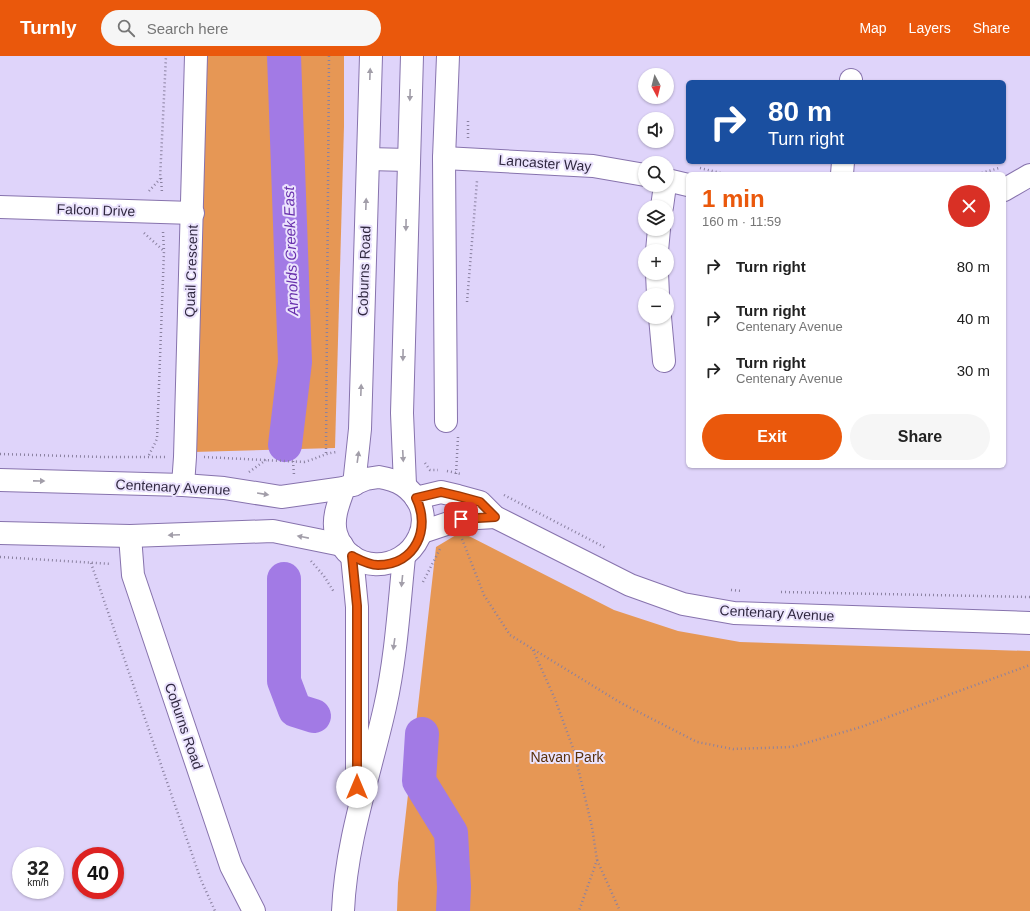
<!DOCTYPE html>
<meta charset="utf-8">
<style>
:root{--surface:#fff;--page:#f6f6f6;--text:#222;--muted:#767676;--accent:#ea580c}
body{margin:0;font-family:Arial,sans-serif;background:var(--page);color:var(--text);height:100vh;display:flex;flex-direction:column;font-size:15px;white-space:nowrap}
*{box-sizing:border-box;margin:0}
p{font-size:13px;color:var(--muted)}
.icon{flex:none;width:22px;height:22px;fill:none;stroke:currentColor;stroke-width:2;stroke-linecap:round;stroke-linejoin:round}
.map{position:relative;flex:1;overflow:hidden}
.panel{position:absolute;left:686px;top:116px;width:320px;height:296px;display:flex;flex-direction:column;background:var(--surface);border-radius:6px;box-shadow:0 1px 3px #0004}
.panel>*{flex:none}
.hud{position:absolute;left:686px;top:24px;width:320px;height:84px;border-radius:6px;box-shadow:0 1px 3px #0004;background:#1a4fa0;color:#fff;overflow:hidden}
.needle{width:26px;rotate:173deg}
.fabs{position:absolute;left:638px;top:12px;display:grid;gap:8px}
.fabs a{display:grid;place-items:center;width:36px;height:36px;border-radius:50%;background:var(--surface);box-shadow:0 1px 3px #0004;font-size:20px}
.speed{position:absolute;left:12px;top:791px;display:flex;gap:8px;font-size:20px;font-weight:700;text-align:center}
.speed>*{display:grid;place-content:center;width:52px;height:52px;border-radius:50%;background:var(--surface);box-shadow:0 1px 3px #0004;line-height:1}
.speed small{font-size:10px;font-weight:400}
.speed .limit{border:6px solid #d22;background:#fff;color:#111}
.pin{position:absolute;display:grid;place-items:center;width:34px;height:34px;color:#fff;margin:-17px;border-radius:8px;box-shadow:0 2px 6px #0006}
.me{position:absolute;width:44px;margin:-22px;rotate:0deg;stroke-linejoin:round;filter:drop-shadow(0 0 3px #0008)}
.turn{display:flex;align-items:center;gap:14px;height:84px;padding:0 16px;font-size:18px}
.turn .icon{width:52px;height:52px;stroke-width:2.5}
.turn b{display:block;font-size:28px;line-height:34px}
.round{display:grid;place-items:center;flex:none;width:42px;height:42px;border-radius:21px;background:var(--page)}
.head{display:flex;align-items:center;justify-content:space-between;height:68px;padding:0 16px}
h1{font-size:24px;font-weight:700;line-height:30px;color:var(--accent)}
.cta{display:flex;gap:8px;margin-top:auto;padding:8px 16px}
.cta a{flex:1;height:46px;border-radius:24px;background:var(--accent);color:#fff;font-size:16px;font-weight:700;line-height:46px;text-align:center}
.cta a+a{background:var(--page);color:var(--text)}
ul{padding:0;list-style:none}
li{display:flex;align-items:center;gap:12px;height:52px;padding:0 16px}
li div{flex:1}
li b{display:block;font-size:15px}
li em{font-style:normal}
header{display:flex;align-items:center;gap:24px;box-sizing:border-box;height:56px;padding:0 20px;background:var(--accent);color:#fff}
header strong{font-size:19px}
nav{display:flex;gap:22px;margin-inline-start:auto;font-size:14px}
.search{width:280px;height:36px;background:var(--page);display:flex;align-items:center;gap:10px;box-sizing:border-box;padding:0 14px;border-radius:22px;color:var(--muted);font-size:15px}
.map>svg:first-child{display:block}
.green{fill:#e69755}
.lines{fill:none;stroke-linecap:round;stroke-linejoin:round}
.river{stroke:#a27ae5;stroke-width:34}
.minor-casing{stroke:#8773ad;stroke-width:24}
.path{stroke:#8a81a0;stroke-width:2.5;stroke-dasharray:1 3;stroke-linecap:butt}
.minor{stroke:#fff;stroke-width:22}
.oneway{fill:#a29ea9}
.route-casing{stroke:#983908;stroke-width:10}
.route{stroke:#ea580c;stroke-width:7}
.labels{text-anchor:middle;stroke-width:4;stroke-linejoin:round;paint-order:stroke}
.street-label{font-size:14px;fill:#302840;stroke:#ebe3fd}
.park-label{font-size:14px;fill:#59310c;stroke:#ebe3fd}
.water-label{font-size:15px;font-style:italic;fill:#6830ad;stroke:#ebe3fd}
</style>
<header>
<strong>Turnly</strong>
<div class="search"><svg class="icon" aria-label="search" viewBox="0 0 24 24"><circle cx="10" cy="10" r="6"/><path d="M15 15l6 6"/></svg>Search here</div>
<nav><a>Map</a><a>Layers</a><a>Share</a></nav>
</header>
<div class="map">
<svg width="1030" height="855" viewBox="0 0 1030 855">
<rect width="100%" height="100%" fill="#dfd4fa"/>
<!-- green -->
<g class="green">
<polygon points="203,0 344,0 344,70 335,392 193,396"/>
<polygon points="461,476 614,554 678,575 740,586 1030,595 1030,855 397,855 398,827 436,491"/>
</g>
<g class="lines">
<!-- river -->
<g class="river">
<polyline points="284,0 295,306 285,389"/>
<polyline points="284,523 284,625 295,654 314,660"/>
<polyline points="422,678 419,725 451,777 454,831 453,855"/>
</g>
<!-- minor casing -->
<g class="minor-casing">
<g id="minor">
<polyline points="851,26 851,24"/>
<polyline points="444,102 593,110 645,119"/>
<polyline points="368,103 408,104"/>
<polyline points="842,118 843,106"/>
<polyline points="667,124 688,129"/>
<polyline points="1004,134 1030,119"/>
<polyline points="0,151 193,157"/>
<polyline points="662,151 665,129"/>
<polyline points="657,195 659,173"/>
<polyline points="657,217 658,239"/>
<polyline points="660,261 664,305"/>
<polyline points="446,365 444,102 448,0"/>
<path d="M 379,421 C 398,424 411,431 420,449 C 424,458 424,471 419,481 C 402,518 348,518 336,477 C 332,462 339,446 344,432 L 366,423 Z"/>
<polyline points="0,424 183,429 224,432 281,441 344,432"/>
<polyline points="183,429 185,401 196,0"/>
<polyline points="354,429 360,373 371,0"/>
<polyline points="405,429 402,357 412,0"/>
<polyline points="416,442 441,436 458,440 480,446 495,461 630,529 683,548 734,557 1030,567"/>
<polyline points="422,476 461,463 495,461"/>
<polyline points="0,477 130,480 273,475 342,489"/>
<polyline points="130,480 133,519 231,810 254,855"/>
<polyline points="352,500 357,551 357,729"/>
<path d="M 343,855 C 346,785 370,718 385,651 C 396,602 399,550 404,501"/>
</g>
</g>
<!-- path -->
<g class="path">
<polyline points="468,65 468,84"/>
<polyline points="700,112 725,118"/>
<polyline points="978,118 999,112"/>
<polyline points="161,122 162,137"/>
<polyline points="149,135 160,123 166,0"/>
<polyline points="163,176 164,195"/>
<polyline points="144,177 164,195 157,383 148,401"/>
<polyline points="467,246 477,125"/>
<polyline points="326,397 329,0"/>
<polyline points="0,398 102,401 165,401"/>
<path d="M 204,401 L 304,406 C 316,403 325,397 337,396"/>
<polyline points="293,405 294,419"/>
<polyline points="425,407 430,414 438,414"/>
<polyline points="447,415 461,418"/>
<polyline points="249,416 266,404"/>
<polyline points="456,418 458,381"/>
<polyline points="504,439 606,492"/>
<polyline points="462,483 484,539 510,579 621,647 697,686 733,693 792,691 861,671 1030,609"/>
<polyline points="0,501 111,508"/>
<polyline points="311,505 324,520 334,536"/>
<polyline points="91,507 201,824 215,855"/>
<polyline points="423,526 441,491"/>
<polyline points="731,534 742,535"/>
<polyline points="781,536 1030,541"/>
<polyline points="533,594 555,643 574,695 592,771 597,804 579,855"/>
<polyline points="597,804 620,855"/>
</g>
<!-- minor -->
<use href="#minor" class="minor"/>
</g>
<!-- one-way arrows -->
<defs><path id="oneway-solid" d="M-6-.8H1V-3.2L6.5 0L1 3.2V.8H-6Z"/></defs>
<g class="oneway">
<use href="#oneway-solid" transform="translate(370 18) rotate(-88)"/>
<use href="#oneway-solid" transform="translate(410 39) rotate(92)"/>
<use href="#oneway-solid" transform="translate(366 148) rotate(-88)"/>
<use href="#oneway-solid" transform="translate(406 169) rotate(91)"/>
<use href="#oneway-solid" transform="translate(403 299) rotate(91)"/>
<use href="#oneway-solid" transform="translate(361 334) rotate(-88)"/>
<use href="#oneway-solid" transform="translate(403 400) rotate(87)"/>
<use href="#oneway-solid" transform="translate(358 401) rotate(-82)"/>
<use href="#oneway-solid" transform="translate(39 425) rotate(1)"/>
<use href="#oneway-solid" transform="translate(263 438) rotate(9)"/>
<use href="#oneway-solid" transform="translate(174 479) rotate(178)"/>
<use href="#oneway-solid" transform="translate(303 481) rotate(-169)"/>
<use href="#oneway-solid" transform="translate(402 525) rotate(96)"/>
<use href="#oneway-solid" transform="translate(394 588) rotate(98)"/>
</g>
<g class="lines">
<!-- route casing -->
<g class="route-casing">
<path id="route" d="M 357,731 L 357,550 L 352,500 C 360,504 369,509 378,509 C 416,509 431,472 416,442 L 441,436 L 458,440 L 480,446 L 495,461 L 461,463"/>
</g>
<!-- route -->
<use href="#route" class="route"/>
</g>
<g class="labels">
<!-- street labels -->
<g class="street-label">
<text transform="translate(545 107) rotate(4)" y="5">Lancaster Way</text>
<text transform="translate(96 154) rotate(2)" y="5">Falcon Drive</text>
<text transform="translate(191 215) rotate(-88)" y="5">Quail Crescent</text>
<text transform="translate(364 215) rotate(-88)" y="5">Coburns Road</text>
<text transform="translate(173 431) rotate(3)" y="5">Centenary Avenue</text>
<text transform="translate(777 557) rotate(3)" y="5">Centenary Avenue</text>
<text transform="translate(184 670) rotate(71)" y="5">Coburns Road</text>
</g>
<!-- park labels -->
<g class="park-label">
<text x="567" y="706">Navan Park</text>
</g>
<!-- water labels -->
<g class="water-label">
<text transform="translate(291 195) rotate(-92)" y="5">Arnolds Creek East</text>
</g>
</g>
</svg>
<div class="fabs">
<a><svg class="needle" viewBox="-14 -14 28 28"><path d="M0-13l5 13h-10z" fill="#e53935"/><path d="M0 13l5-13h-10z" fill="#767676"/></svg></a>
<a><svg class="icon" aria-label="sound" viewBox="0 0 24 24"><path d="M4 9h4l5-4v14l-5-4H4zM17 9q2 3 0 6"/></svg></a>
<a><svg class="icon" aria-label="search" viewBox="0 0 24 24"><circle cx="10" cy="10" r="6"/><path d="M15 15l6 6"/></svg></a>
<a><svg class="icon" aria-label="layers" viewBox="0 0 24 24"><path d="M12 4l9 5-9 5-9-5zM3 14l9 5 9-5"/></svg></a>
<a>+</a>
<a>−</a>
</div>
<div class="speed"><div>32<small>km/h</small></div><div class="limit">40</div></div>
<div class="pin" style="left:461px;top:463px;background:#d93025"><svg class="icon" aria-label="arrive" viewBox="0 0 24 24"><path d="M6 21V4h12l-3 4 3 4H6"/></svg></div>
<svg class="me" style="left:357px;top:731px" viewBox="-20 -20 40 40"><circle r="19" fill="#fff"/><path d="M0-13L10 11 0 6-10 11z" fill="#ea580c"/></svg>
<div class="hud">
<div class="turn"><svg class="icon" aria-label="right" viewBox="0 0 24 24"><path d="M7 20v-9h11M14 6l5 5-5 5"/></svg><div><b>80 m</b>Turn right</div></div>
</div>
<section class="panel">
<div class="head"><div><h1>1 min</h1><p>160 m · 11:59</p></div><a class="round" style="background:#d93025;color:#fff"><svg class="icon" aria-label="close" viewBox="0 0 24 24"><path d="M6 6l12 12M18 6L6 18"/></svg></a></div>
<ul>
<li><svg class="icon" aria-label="right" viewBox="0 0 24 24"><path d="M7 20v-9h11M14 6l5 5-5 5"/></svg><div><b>Turn right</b></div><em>80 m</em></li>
<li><svg class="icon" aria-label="right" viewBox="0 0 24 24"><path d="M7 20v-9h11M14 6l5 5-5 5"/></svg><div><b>Turn right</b><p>Centenary Avenue</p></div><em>40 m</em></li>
<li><svg class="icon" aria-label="right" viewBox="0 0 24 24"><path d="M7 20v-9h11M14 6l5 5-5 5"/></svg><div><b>Turn right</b><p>Centenary Avenue</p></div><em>30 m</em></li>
</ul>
<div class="cta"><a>Exit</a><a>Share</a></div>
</section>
</div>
